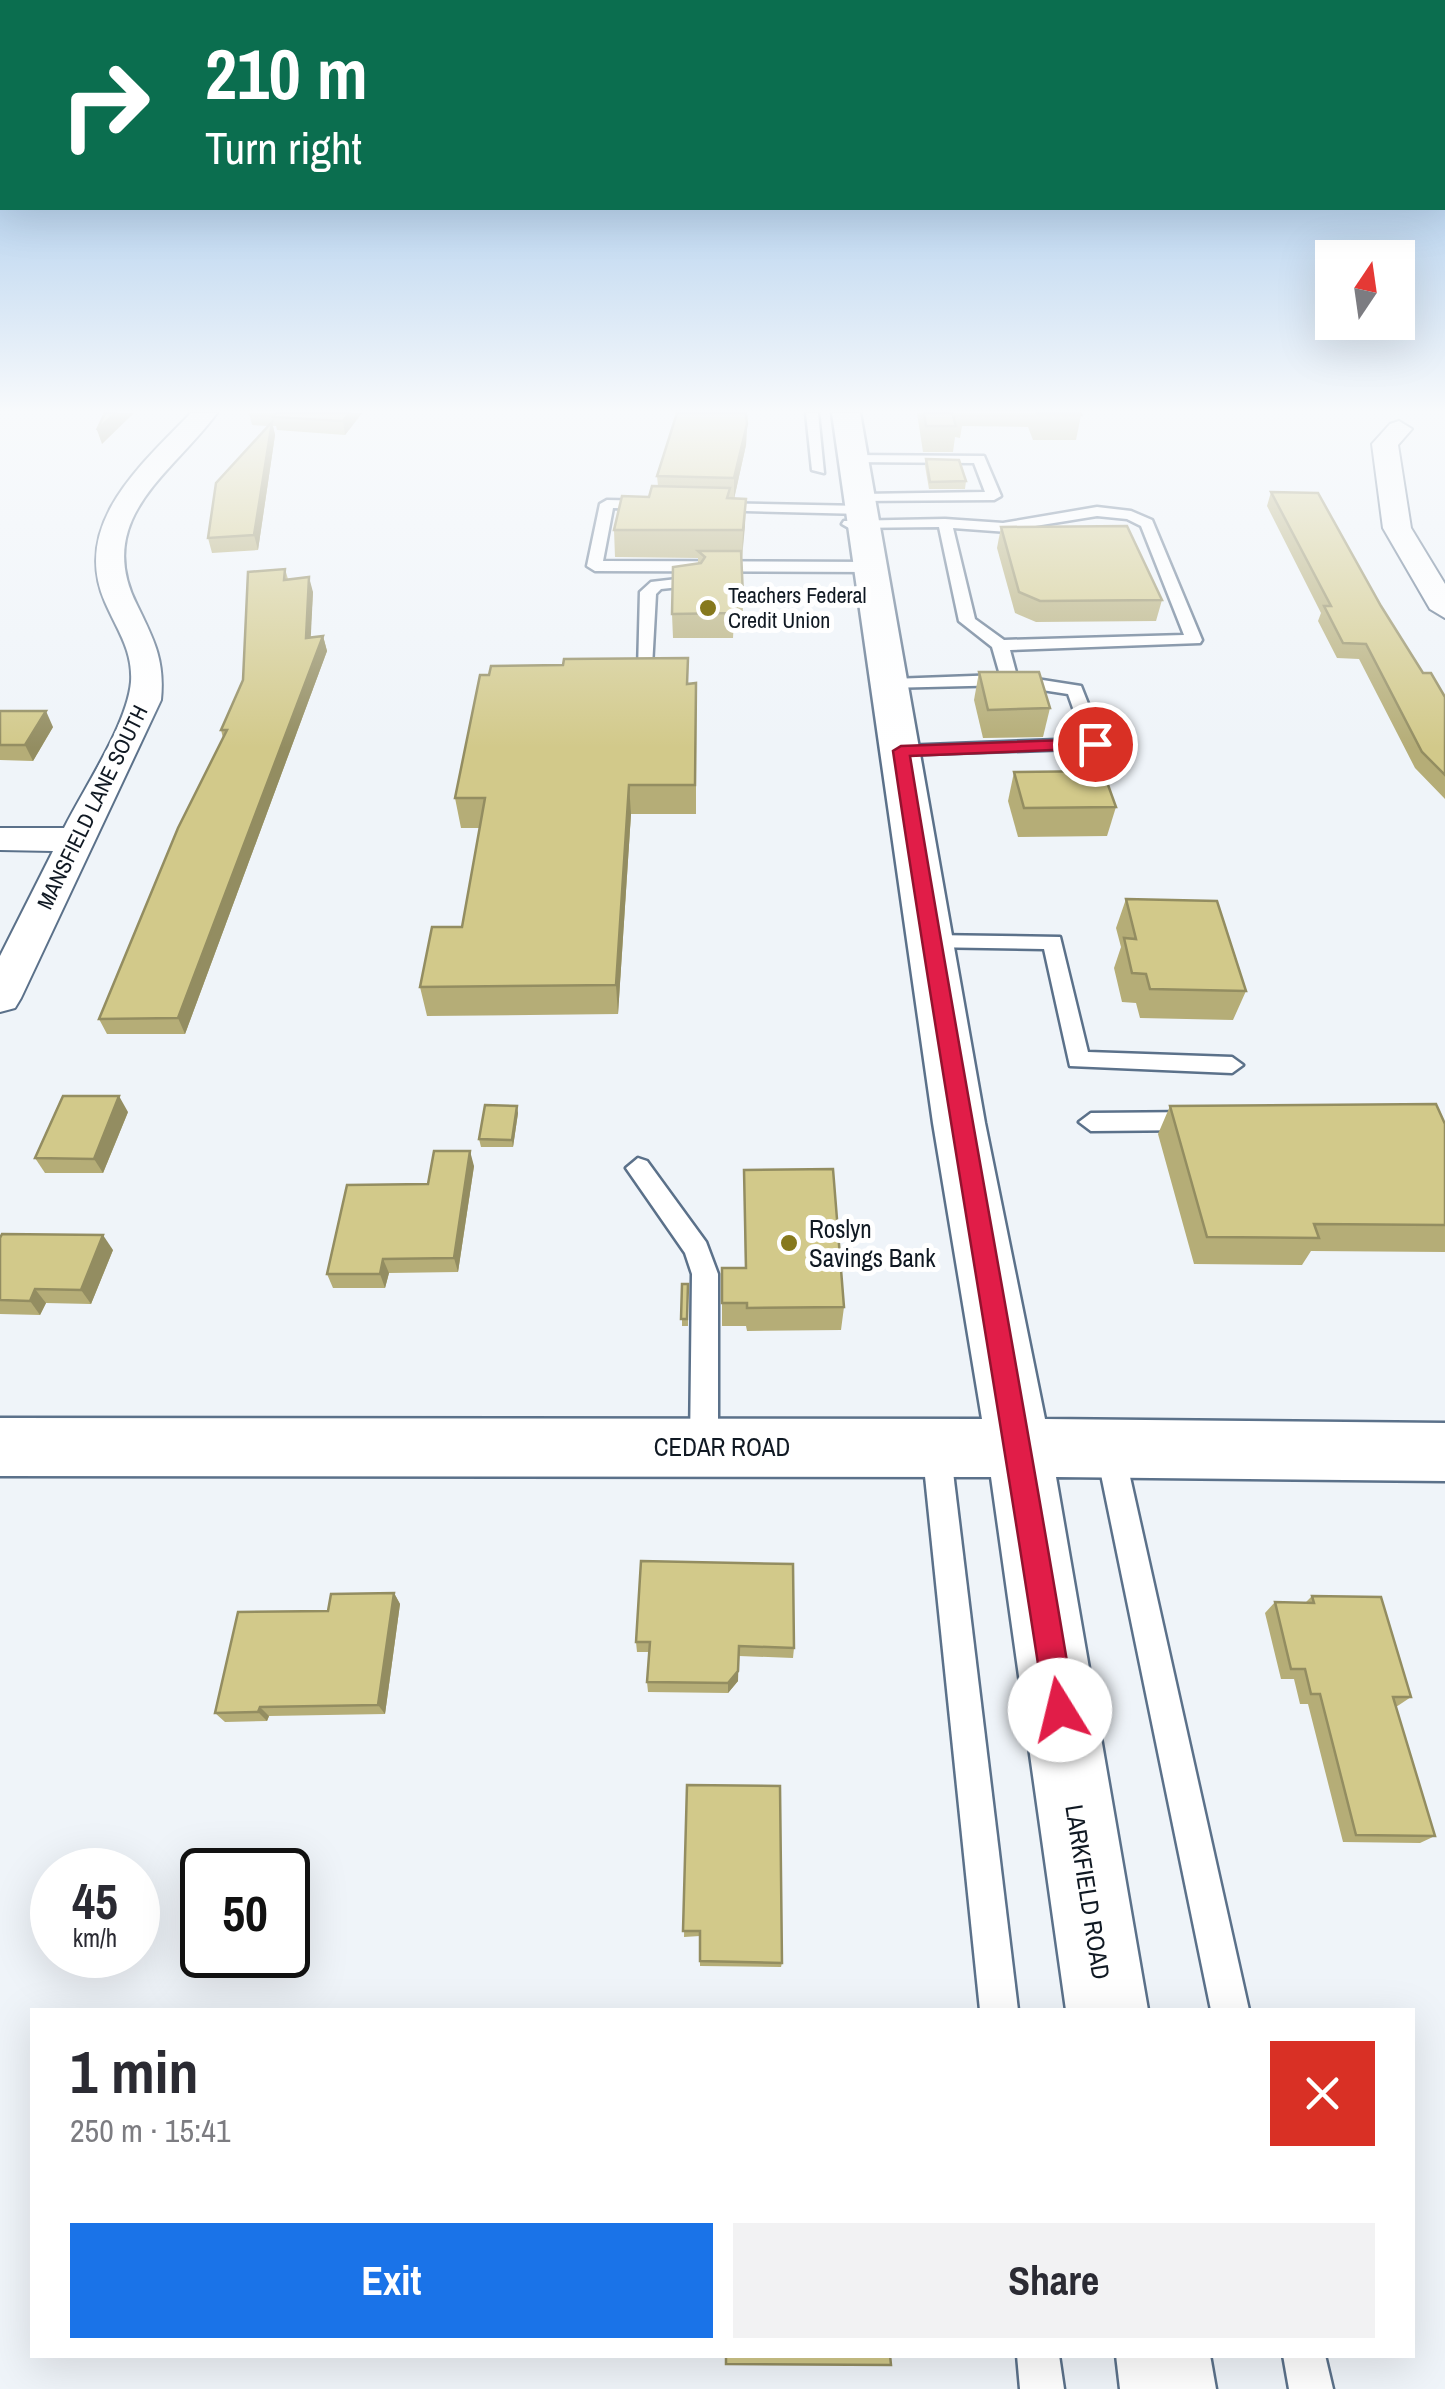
<!DOCTYPE html>
<meta charset="utf-8">
<style>
:root{--surface:#fff;--page:#f2f2f3;--text:#2b2b33;--muted:#7c7c81;--accent:#1a73e8}
body{margin:0;font-family:"Archivo Narrow",sans-serif;background:var(--page);color:var(--text);height:100vh;display:flex;flex-direction:column;font-size:38px;white-space:nowrap}
*{box-sizing:border-box;margin:0}
p{font-size:32px;color:var(--muted)}
.icon{flex:none;width:55px;height:55px;fill:none;stroke:currentColor;stroke-width:2;stroke-linecap:round;stroke-linejoin:round}
.map{position:relative;flex:1;overflow:hidden}
.side{position:absolute;left:30px;top:2008px;width:1385px;height:350px;display:flex;flex-direction:column;background:var(--surface);border-radius:0px;box-shadow:0 10px 40px #0002}
.side>*{flex:none}
.banner{position:absolute;left:0px;top:0px;width:1445px;height:210px;box-shadow:0 10px 40px #0002;background:#0b6e4f;color:#fff;overflow:hidden}
.needle{width:65px;rotate:13deg}
.fabs{position:absolute;left:1315px;top:240px;display:grid;gap:20px}
.fabs a{display:grid;place-items:center;width:100px;height:100px;border-radius:0px;background:var(--surface);box-shadow:0 10px 40px #0002;font-size:50px}
.speed{position:absolute;left:30px;top:1848px;display:flex;gap:20px;font-size:50px;font-weight:700;text-align:center}
.speed>*{display:grid;place-content:center;width:130px;height:130px;border-radius:50%;background:var(--surface);box-shadow:0 10px 40px #0002;line-height:1}
.speed small{font-size:25px;font-weight:400}
.speed .limit{border:5px solid #111;border-radius:15px;background:#fff;color:#111}
.pin{position:absolute;display:grid;place-items:center;width:85px;height:85px;color:#fff;margin:-42px;border:5px solid #fff;border-radius:50%;box-shadow:0 2px 10px #0007}
.me{position:absolute;width:110px;margin:-55px;rotate:351deg;stroke-linejoin:round;filter:drop-shadow(0 0 8px #0008)}
.turn{display:flex;align-items:center;gap:35px;height:210px;padding:0 40px;font-size:45px}
.turn .icon{width:130px;height:130px;stroke-width:2.5}
.turn b{display:block;font-size:70px;line-height:85px}
.round{display:grid;place-items:center;flex:none;width:105px;height:105px;border-radius:0px;background:var(--page)}
.headline{display:flex;align-items:center;justify-content:space-between;height:170px;padding:0 40px}
h1{font-size:60px;font-weight:700;line-height:75px}
.primary-button{display:flex;gap:20px;margin-top:auto;padding:20px 40px}
.primary-button a{flex:1;height:115px;border-radius:0px;background:var(--accent);color:#fff;font-size:40px;font-weight:700;line-height:115px;text-align:center}
.primary-button a+a{background:var(--page);color:var(--text)}
.map>svg:first-child{display:block}
.lines{fill:none;stroke-linecap:round;stroke-linejoin:round}
.lane-casing{stroke:#5b718a;stroke-width:5}
.street-casing{stroke:#5b718a;stroke-width:4}
.secondary-casing{stroke:#5b718a;stroke-width:5}
.lane{fill:#fff;fill-rule:evenodd}
.street{fill:#fff;fill-rule:evenodd}
.secondary{fill:#fff;fill-rule:evenodd}
.wall{fill:#b5ad77}
.shaded-wall{fill:#938d61}
.building{fill:#d2c98a;stroke:#938d61;stroke-width:2.5}
.route{fill:#e11d48;stroke:#92132f;stroke-width:2.5}
.poi-dot{fill:#86791e;stroke:#fff;stroke-width:4}
.labels{text-anchor:middle;stroke-width:10;stroke-linejoin:round;paint-order:stroke}
.far-poi-label{font-size:22px;fill:#101923;stroke:#fff;text-anchor:start}
.far-street-label{font-size:22px;fill:#101923;stroke:#fff}
.poi-label{font-size:25px;fill:#101923;stroke:#fff;text-anchor:start}
.street-label{font-size:25px;fill:#101923;stroke:#fff}
</style>
<div class="map">
<svg width="1445" height="2389" viewBox="0 0 1445 2389">
<rect width="100%" height="100%" fill="#eff4f9"/>
<g class="lines">
<!-- lane casing -->
<g class="lane-casing">
<g id="lane">
<polygon points="806,413 818,413 824,473 812,470"/>
<polygon points="854,455 984,456 1001,496 994,500 856,501 854,498 861,494 985,492 974,463 849,462 847,459"/>
<polygon points="607,500 653,501 660,505 653,509 613,508 603,561 873,562 881,567 873,572 595,571 587,566 600,504"/>
<polygon points="713,503 863,506 870,510 863,514 708,510 708,504"/>
<path d="M 1097,507 L 1131,511 L 1152,520 L 1202,640 L 1200,643 L 1010,650 L 1017,676 L 1081,686 L 1104,744 L 1101,748 L 895,755 L 892,751 L 901,746 L 1084,739 L 1068,694 L 1010,685 L 886,688 L 886,680 L 892,679 L 1000,675 L 992,647 L 959,621 L 939,527 L 849,528 L 842,524 L 844,521 L 945,519 L 1003,523 ZM 1097,516 L 1127,519 L 1141,526 L 1184,635 L 1004,640 L 975,619 L 953,528 L 1023,533 L 1029,527 Z"/>
<polygon points="694,577 702,582 699,585 661,589 656,594 652,667 638,671 640,592 651,582"/>
<polygon points="931,935 1060,937 1088,1052 1232,1057 1243,1065 1232,1073 1070,1066 1044,949 924,947 920,942"/>
<polygon points="1198,1112 1210,1121 1198,1130 1091,1131 1079,1122 1091,1113"/>
<polygon points="638,1158 647,1161 706,1242 718,1274 718,1447 714,1456 704,1460 694,1456 690,1447 692,1274 685,1253 626,1168"/>
<polygon points="936,1434 946,1438 950,1447 1018,2010 980,2010 922,1447 926,1438"/>
<polygon points="1110,1437 1120,1441 1124,1450 1249,2010 1211,2010 1096,1450 1100,1441"/>
<polygon points="1017,2355 1059,2355 1064,2389 1020,2389"/>
<polygon points="1283,2355 1325,2355 1333,2389 1289,2389"/>
</g>
</g>
<!-- street casing -->
<g class="street-casing">
<g id="street">
<path d="M 191,413 L 217,413 C 172,474 93,518 137,605 C 154,640 165,660 161,700 L 21,998 L 15,1008 L 0,1012 L 0,956 L 53,851 L 0,850 L 0,828 L 64,828 C 84,788 127,725 131,682 C 133,650 117,630 105,602 C 71,524 141,465 191,413 Z"/>
<polygon points="1399,421 1412,429 1398,445 1411,528 1445,584 1445,618 1430,609 1383,528 1372,444 1390,424"/>
</g>
</g>
<!-- secondary casing -->
<g class="secondary-casing">
<g id="secondary">
<polygon points="832,413 860,413 985,1123 1045,1419 1445,1423 1445,1481 1056,1477 1148,2010 1066,2010 991,1477 0,1476 0,1418 982,1419 933,1123"/>
<polygon points="1116,2355 1210,2355 1216,2389 1120,2389"/>
</g>
</g>
<!-- lane -->
<use href="#lane" class="lane"/>
<!-- street -->
<use href="#street" class="street"/>
<!-- secondary -->
<use href="#secondary" class="secondary"/>
</g>
<!-- wall -->
<g class="wall">
<polygon points="249,413 362,413 345,435 277,430 276,426 273,426 275,435 258,550 212,553 208,538 268,426 252,425"/>
<polygon points="917,413 1080,413 1081,415 1076,440 1033,440 1028,427 962,426 960,438 955,437 953,452 923,452"/>
<polygon points="747,424 746,445 734,499 746,499 742,558 743,620 734,620 733,638 673,638 672,614 698,564 698,558 615,557 614,530 658,486 657,476"/>
<polygon points="926,459 966,481 965,489 929,489 925,466"/>
<polygon points="1271,492 1381,606 1423,673 1445,697 1445,799 1415,768 1359,659 1337,658 1318,621 1321,613 1267,506"/>
<polygon points="1001,527 1162,600 1156,621 1036,622 1015,613 997,548"/>
<polygon points="285,569 288,579 313,592 310,638 323,636 327,651 185,1034 107,1034 99,1019 223,738 221,730 243,680"/>
<polygon points="688,658 688,684 696,683 696,814 631,814 618,1014 427,1016 420,987 462,927 480,828 461,828 455,798 489,675 563,665"/>
<polygon points="979,672 1050,708 1043,737 983,738 974,700"/>
<polygon points="0,711 53,727 33,761 0,760"/>
<polygon points="1014,772 1116,807 1107,836 1018,837 1008,801"/>
<polygon points="1126,899 1246,991 1233,1020 1140,1018 1136,1003 1122,1002 1114,968 1121,947 1116,928"/>
<polygon points="1170,1106 1445,1124 1445,1252 1311,1251 1302,1265 1194,1264 1158,1134"/>
<polygon points="128,1112 103,1173 45,1173 35,1158"/>
<polygon points="518,1113 513,1147 481,1147 479,1139"/>
<polygon points="474,1166 458,1272 389,1273 385,1288 333,1288 327,1274 428,1184"/>
<polygon points="744,1170 844,1307 841,1330 747,1331 746,1326 722,1326 722,1268 745,1268"/>
<polygon points="0,1238 113,1250 91,1304 46,1303 40,1315 0,1314"/>
<rect x="682" y="1284" width="6" height="42"/>
<polygon points="394,1593 400,1604 385,1714 269,1716 267,1721 225,1722 215,1713 328,1611"/>
<polygon points="1312,1596 1411,1697 1396,1707 1435,1836 1420,1843 1343,1842 1308,1704 1300,1704 1294,1679 1281,1679 1265,1613 1275,1602 1305,1603"/>
<polygon points="636,1642 794,1648 793,1658 739,1656 738,1681 728,1693 648,1692 647,1682 649,1652 637,1652"/>
<polygon points="687,1785 782,1963 781,1967 700,1966 700,1936 684,1937"/>
</g>
<!-- shaded-wall -->
<g class="shaded-wall">
<polygon points="115,413 134,413 102,444 97,430"/>
<polygon points="349,413 362,413 345,435 343,421"/>
<polygon points="272,422 275,435 258,550 254,535"/>
<polygon points="747,424 746,445 734,499 734,478"/>
<polygon points="746,499 745,526 742,558 743,530"/>
<polygon points="309,577 313,592 310,653 306,638"/>
<polygon points="323,636 327,651 185,1034 178,1018"/>
<polygon points="46,711 53,727 33,761 25,745"/>
<polygon points="629,785 631,814 618,1014 616,985"/>
<polygon points="119,1096 128,1112 103,1173 94,1159"/>
<polygon points="517,1106 518,1113 513,1147 512,1140"/>
<polygon points="470,1151 474,1166 458,1272 454,1258"/>
<polygon points="103,1235 113,1250 91,1304 81,1290"/>
<polygon points="383,1259 389,1273 385,1288 380,1274"/>
<polygon points="35,1289 46,1303 40,1315 30,1301"/>
<polygon points="394,1593 400,1604 385,1714 378,1705"/>
<polygon points="738,1671 738,1681 728,1693 728,1683"/>
<polygon points="260,1707 269,1716 267,1721 258,1712"/>
</g>
<!-- building -->
<g class="building">
<polygon points="105,413 115,413 97,430"/>
<polygon points="276,413 349,413 343,421 273,417"/>
<polygon points="677,413 746,413 747,424 734,478 657,476"/>
<polygon points="924,413 952,413 956,426 926,426"/>
<polygon points="1037,413 1080,413 1081,415 1037,414"/>
<polygon points="272,422 254,535 208,538 216,483"/>
<polygon points="926,459 959,460 966,481 930,482"/>
<polygon points="652,486 730,488 727,498 746,499 743,530 614,530 622,496 649,497"/>
<polygon points="1271,492 1318,493 1381,606 1423,673 1431,673 1445,697 1445,775 1422,752 1366,644 1343,643 1324,606 1331,606"/>
<polygon points="1127,526 1162,600 1040,601 1019,592 1001,527"/>
<polygon points="698,551 741,551 743,596 733,596 734,613 672,614 673,567 701,563 705,557"/>
<polygon points="285,569 284,580 309,577 306,638 323,636 178,1018 99,1019 178,828 227,730 221,730 243,680 248,572"/>
<polygon points="688,658 687,684 696,683 695,785 629,785 616,985 420,987 432,927 462,927 485,798 455,798 480,675 489,675 491,666 563,665 564,659"/>
<polygon points="979,672 1039,672 1050,708 988,710"/>
<polygon points="0,711 46,711 25,745 0,745"/>
<polygon points="1103,771 1116,807 1024,808 1014,772"/>
<polygon points="1126,899 1217,901 1246,991 1150,989 1146,974 1132,973 1124,938 1136,939"/>
<polygon points="63,1096 119,1096 94,1159 35,1158"/>
<polygon points="1436,1104 1445,1124 1445,1225 1314,1224 1319,1238 1207,1237 1170,1106"/>
<polygon points="485,1105 517,1106 512,1140 479,1139"/>
<polygon points="434,1151 470,1151 454,1258 383,1259 380,1274 327,1274 347,1185 428,1184"/>
<polygon points="833,1169 844,1307 747,1308 747,1303 722,1303 722,1268 746,1268 744,1170"/>
<polygon points="2,1234 103,1235 81,1290 35,1289 30,1301 0,1300 0,1238"/>
<polygon points="682,1284 688,1284 687,1319 681,1319"/>
<polygon points="641,1561 793,1564 794,1648 739,1646 738,1671 728,1683 647,1682 650,1642 636,1642"/>
<polygon points="394,1593 378,1705 260,1707 258,1712 215,1713 238,1612 328,1611 331,1594"/>
<polygon points="1312,1596 1381,1597 1411,1697 1393,1697 1435,1836 1356,1835 1320,1694 1311,1694 1305,1669 1291,1669 1275,1602 1314,1603"/>
<polygon points="687,1785 780,1786 782,1963 700,1961 700,1931 683,1931"/>
<polygon points="726,2355 890,2355 891,2365 726,2364"/>
</g>
<!-- sky -->
<linearGradient id="sky" x2="0" y2="1"><stop stop-color="#7fb1e3"/><stop offset="0.55" stop-color="#f8fafc"/><stop offset="1" stop-color="#f8fafc" stop-opacity="0"/></linearGradient>
<rect width="1445" height="748" fill="url(#sky)"/>
<!-- route -->
<path class="route" d="M 1095,739 L 1103,744 L 1101,748 L 910,756 C 962,1075 1023,1391 1075,1710 L 1070,1721 L 1060,1725 L 1049,1721 L 1045,1710 C 997,1390 940,1071 893,751 L 901,746 Z"/>
<!-- markers -->
<g class="poi-dot">
<circle cx="708" cy="608" r="10"/>
<circle cx="789" cy="1243" r="10"/>
</g>
<g class="labels">
<!-- far-poi labels -->
<g class="far-poi-label">
<text x="728" y="603">Teachers Federal<tspan x="728" dy="25">Credit Union</tspan></text>
</g>
<!-- far-street labels -->
<g class="far-street-label">
<text transform="translate(92 807) rotate(-64)" y="8">MANSFIELD LANE SOUTH</text>
</g>
<!-- poi labels -->
<g class="poi-label">
<text x="809" y="1238">Roslyn<tspan x="809" dy="29">Savings Bank</tspan></text>
</g>
<!-- street labels -->
<g class="street-label">
<text x="722" y="1456">CEDAR ROAD</text>
<text transform="translate(1088 1892) rotate(81)" y="9">LARKFIELD ROAD</text>
</g>
</g>
</svg>
<div class="fabs">
<a><svg class="needle" viewBox="-14 -14 28 28"><path d="M0-13l5 13h-10z" fill="#e53935"/><path d="M0 13l5-13h-10z" fill="#7c7c81"/></svg></a>
</div>
<div class="speed"><div>45<small>km/h</small></div><div class="limit">50</div></div>
<div class="pin" style="left:1095px;top:744px;background:#d93025"><svg class="icon" aria-label="arrive" viewBox="0 0 24 24"><path d="M6 21V4h12l-3 4 3 4H6"/></svg></div>
<svg class="me" style="left:1060px;top:1710px" viewBox="-20 -20 40 40"><circle r="19" fill="#fff"/><path d="M0-13L10 11 0 6-10 11z" fill="#e11d48"/></svg>
<div class="banner">
<div class="turn"><svg class="icon" aria-label="right" viewBox="0 0 24 24"><path d="M7 20v-9h11M14 6l5 5-5 5"/></svg><div><b>210 m</b>Turn right</div></div>
</div>
<section class="side">
<div class="headline"><div><h1>1 min</h1><p>250 m · 15:41</p></div><a class="round" style="background:#d93025;color:#fff"><svg class="icon" aria-label="close" viewBox="0 0 24 24"><path d="M6 6l12 12M18 6L6 18"/></svg></a></div>
<div class="primary-button"><a>Exit</a><a>Share</a></div>
</section>
</div>
